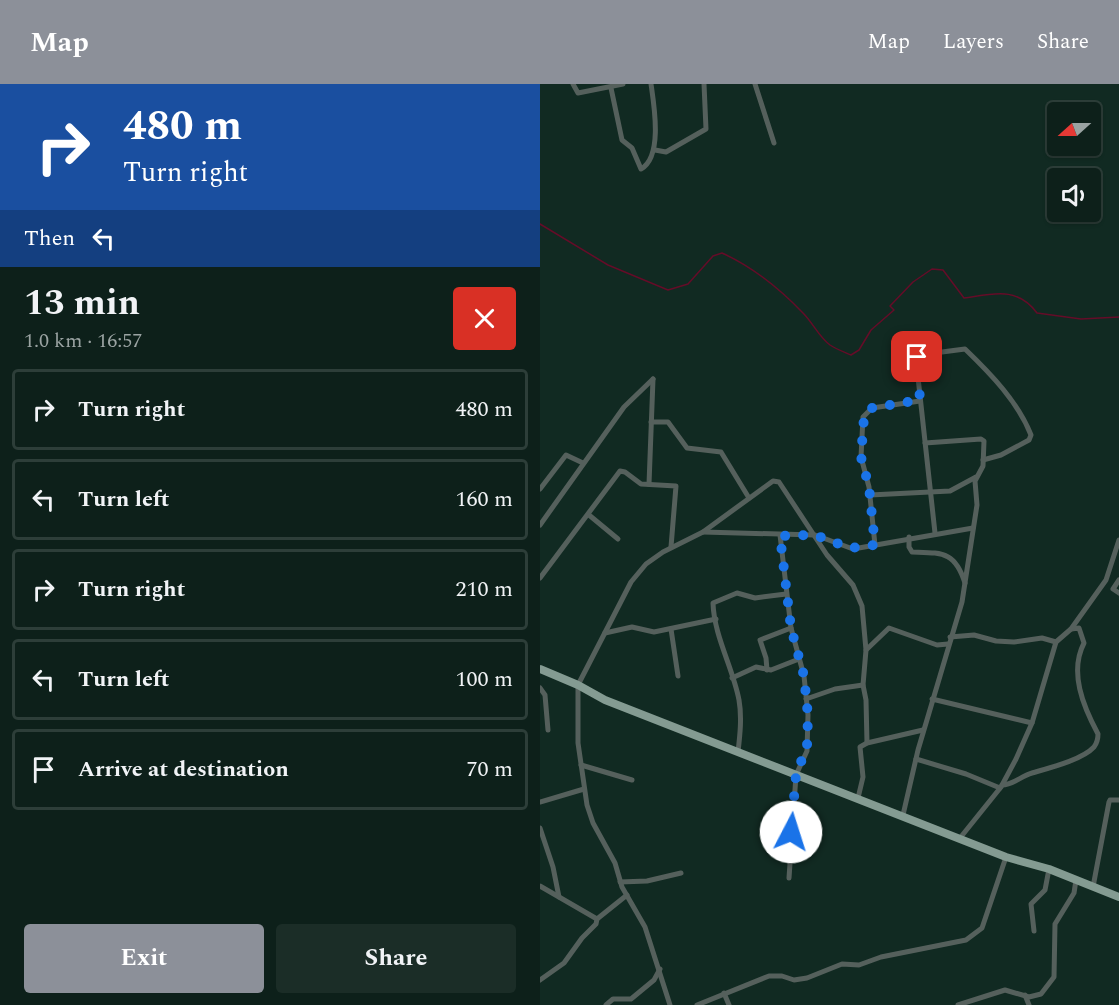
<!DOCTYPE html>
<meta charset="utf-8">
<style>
:root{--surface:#0d201a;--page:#1b2d27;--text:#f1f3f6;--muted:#9aa3a2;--line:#2d3e39;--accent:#8c9099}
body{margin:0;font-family:Spectral,serif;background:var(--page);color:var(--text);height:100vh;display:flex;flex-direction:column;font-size:22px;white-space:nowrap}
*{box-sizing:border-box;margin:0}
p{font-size:20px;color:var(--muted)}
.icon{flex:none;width:33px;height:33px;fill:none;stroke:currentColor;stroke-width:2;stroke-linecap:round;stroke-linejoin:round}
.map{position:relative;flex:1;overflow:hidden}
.sheet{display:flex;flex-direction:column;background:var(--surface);width:540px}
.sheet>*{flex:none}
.top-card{background:#1a4fa0;color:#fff;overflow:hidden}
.needle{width:39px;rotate:249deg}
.tools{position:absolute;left:507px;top:18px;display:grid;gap:12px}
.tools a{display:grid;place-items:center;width:54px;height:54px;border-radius:6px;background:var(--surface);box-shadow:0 2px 4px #0004,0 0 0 2px var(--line);font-size:30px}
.pin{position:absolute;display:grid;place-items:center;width:51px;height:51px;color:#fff;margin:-26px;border-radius:12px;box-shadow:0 3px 9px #0006}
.me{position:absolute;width:66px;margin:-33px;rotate:5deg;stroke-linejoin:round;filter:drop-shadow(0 0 4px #0008)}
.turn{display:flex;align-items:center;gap:21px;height:126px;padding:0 24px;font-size:27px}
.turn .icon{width:78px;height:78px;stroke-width:2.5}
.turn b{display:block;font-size:42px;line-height:51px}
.then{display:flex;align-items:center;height:57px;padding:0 24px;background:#0003;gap:12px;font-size:22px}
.round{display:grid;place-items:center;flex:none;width:63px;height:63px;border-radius:6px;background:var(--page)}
.head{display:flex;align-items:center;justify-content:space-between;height:102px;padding:0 24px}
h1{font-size:36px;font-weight:700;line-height:45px}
.button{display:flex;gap:12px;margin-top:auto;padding:12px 24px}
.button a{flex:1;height:69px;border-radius:6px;background:var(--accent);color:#fff;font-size:24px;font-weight:700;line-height:69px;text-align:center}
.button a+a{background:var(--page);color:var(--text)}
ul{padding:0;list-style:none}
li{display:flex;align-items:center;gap:18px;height:81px;margin:0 12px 9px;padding:0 12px;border:3px solid var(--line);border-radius:6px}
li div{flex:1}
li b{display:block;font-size:22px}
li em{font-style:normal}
header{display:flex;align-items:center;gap:36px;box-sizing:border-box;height:84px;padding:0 30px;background:var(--accent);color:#fff}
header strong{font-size:28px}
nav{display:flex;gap:33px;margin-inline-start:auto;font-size:21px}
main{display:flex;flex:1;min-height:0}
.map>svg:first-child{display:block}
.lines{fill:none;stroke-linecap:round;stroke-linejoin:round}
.stream{stroke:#650c28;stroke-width:1.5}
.street{stroke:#55605c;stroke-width:5}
.primary{stroke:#849b92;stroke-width:8}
.route{stroke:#1a73e8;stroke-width:10;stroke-dasharray:0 18}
</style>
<header>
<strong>Map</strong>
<nav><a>Map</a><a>Layers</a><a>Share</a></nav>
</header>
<main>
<section class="sheet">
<div class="top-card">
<div class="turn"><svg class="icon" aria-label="right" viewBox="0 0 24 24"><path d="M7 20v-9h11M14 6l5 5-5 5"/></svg><div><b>480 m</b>Turn right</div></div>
<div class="then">Then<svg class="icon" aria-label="left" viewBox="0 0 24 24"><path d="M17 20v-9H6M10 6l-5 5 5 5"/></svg></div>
</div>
<div class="head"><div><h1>13 min</h1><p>1.0 km · 16:57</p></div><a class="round" style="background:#d93025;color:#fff"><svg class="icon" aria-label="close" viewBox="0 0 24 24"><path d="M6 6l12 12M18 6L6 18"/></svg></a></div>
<ul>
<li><svg class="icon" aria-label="right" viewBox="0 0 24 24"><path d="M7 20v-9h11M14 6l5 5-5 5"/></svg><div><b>Turn right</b></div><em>480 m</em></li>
<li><svg class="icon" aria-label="left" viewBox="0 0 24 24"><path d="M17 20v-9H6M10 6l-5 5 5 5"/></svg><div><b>Turn left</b></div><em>160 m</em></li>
<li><svg class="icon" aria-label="right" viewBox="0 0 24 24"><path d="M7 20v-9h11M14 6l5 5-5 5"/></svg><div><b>Turn right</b></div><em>210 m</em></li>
<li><svg class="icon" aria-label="left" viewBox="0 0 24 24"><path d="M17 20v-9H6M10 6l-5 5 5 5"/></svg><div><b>Turn left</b></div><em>100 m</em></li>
<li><svg class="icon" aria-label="arrive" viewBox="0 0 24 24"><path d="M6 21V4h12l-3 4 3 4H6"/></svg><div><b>Arrive at destination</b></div><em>70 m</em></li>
</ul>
<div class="button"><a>Exit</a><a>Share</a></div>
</section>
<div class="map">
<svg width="579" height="921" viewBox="0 0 579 921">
<rect width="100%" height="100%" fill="#112a22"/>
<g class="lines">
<!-- stream -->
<path class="stream" d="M 0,140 L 68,181 L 128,206 L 148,200 L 173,172 L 182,169 C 213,183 239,204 263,229 C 273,239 279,253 290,261 C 296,265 304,268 311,271 L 319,266 L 331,246 L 354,226 L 350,222 L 373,198 L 392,185 L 403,186 L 424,214 C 453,210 477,202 497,229 L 541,235 L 579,233"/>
<!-- street -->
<g class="street">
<polyline points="33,0 38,9 83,0"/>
<polyline points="215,0 234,59"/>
<path d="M 71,4 L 82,56 L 92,64 L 101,85 C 123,73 114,21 111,0"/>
<polyline points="115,66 126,68 166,45 164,0"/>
<polyline points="111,338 128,338 147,364 181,368 209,414"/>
<polyline points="109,400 113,295"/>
<polyline points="0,405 26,371 43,379"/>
<polyline points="330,411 410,407 436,393"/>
<polyline points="49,431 78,455"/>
<polyline points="0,441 84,323 113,295"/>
<polyline points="163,448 275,451 313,465 433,444"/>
<path d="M 395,449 L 376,275 L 379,271 L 425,265 C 451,290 478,318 491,351 L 489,356 L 461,371 L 443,376"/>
<polyline points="240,451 251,544 264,592 268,631 267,667 256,691 249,794"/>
<path d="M 369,453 L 369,463 L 372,468 C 402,469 415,467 425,499"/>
<polyline points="335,461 329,403 321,373 323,333 332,324 380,317"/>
<polyline points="0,494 80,387 85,388 101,400 136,402 131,463"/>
<polyline points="579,496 573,505 579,509"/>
<polyline points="131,545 138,592"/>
<polyline points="65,549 92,543 114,548 176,535"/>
<polyline points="410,553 434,551 456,557 474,558 502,554 516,558"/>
<polyline points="326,566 349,544 397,561 408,560"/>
<polyline points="227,586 226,574 220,556 251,544"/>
<polyline points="192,594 216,583 231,586 259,575"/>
<polyline points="0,604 5,611 8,646"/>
<polyline points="266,615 295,605 323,601"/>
<polyline points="392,615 492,639"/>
<path d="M 198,668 C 200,651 202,633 199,616 C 193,584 174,552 173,519 L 197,509 L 215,514 L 246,510"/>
<polyline points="376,675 426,690 460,704"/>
<polyline points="41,681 92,696"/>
<path d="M 462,701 C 473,701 481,692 492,689 C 509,684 542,676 554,663 C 557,659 558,655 558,650 C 543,622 529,588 544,559 L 539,544 L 531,545"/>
<polyline points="318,714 323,693 320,663 327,659 383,646"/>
<polyline points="0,718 44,705"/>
<polyline points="363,731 378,666 422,518 437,421 435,397 443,382 444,357 441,355 385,359"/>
<polyline points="0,744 13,783 19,813"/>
<polyline points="420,754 461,703 476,675 492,639 516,558 531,545 566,496 579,456"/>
<polyline points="80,798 107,797 141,789"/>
<polyline points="0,802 57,835"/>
<polyline points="553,803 569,718 570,716 579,716"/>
<polyline points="494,847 491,820 505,806 509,785"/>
<polyline points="0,896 24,879 42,854 56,840 57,835 87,811"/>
<polyline points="184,909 189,921"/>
<polyline points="485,911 489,921"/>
<polyline points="66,921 73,915 91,915 114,896 120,885"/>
<polyline points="130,921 105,843 82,803 75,779 53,739 47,721 38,659 38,601 91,498 106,480 123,468 163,448 233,397 239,398 287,471 313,501 322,522 326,566 323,601 326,616 327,659"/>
<polyline points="157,921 229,892 242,892 254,896 267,894 302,880 319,881 341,873 426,856 442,844 466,773"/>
<polyline points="418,921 465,906 489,913 501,910 514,893 515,840 534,809 536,796"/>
</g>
<!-- primary -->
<polyline class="primary" points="0,585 38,601 65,616 466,773 509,785 579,813"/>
</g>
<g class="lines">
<!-- route -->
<polyline class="route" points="251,748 256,691 267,662 268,632 264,592 251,544 240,452 275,451 310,464 335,461 329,403 321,373 324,333 332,324 380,316 377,273"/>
</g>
</svg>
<div class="tools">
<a><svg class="needle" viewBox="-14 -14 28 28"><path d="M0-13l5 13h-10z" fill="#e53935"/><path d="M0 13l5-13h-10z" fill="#9aa3a2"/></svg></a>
<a><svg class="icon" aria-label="sound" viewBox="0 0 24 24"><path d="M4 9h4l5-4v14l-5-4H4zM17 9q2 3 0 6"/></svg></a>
</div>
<div class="pin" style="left:377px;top:273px;background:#d93025"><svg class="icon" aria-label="arrive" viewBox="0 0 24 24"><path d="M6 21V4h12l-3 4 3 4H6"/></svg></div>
<svg class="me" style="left:251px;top:748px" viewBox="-20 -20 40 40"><circle r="19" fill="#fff"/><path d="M0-13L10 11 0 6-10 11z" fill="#1a73e8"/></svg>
</div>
</main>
